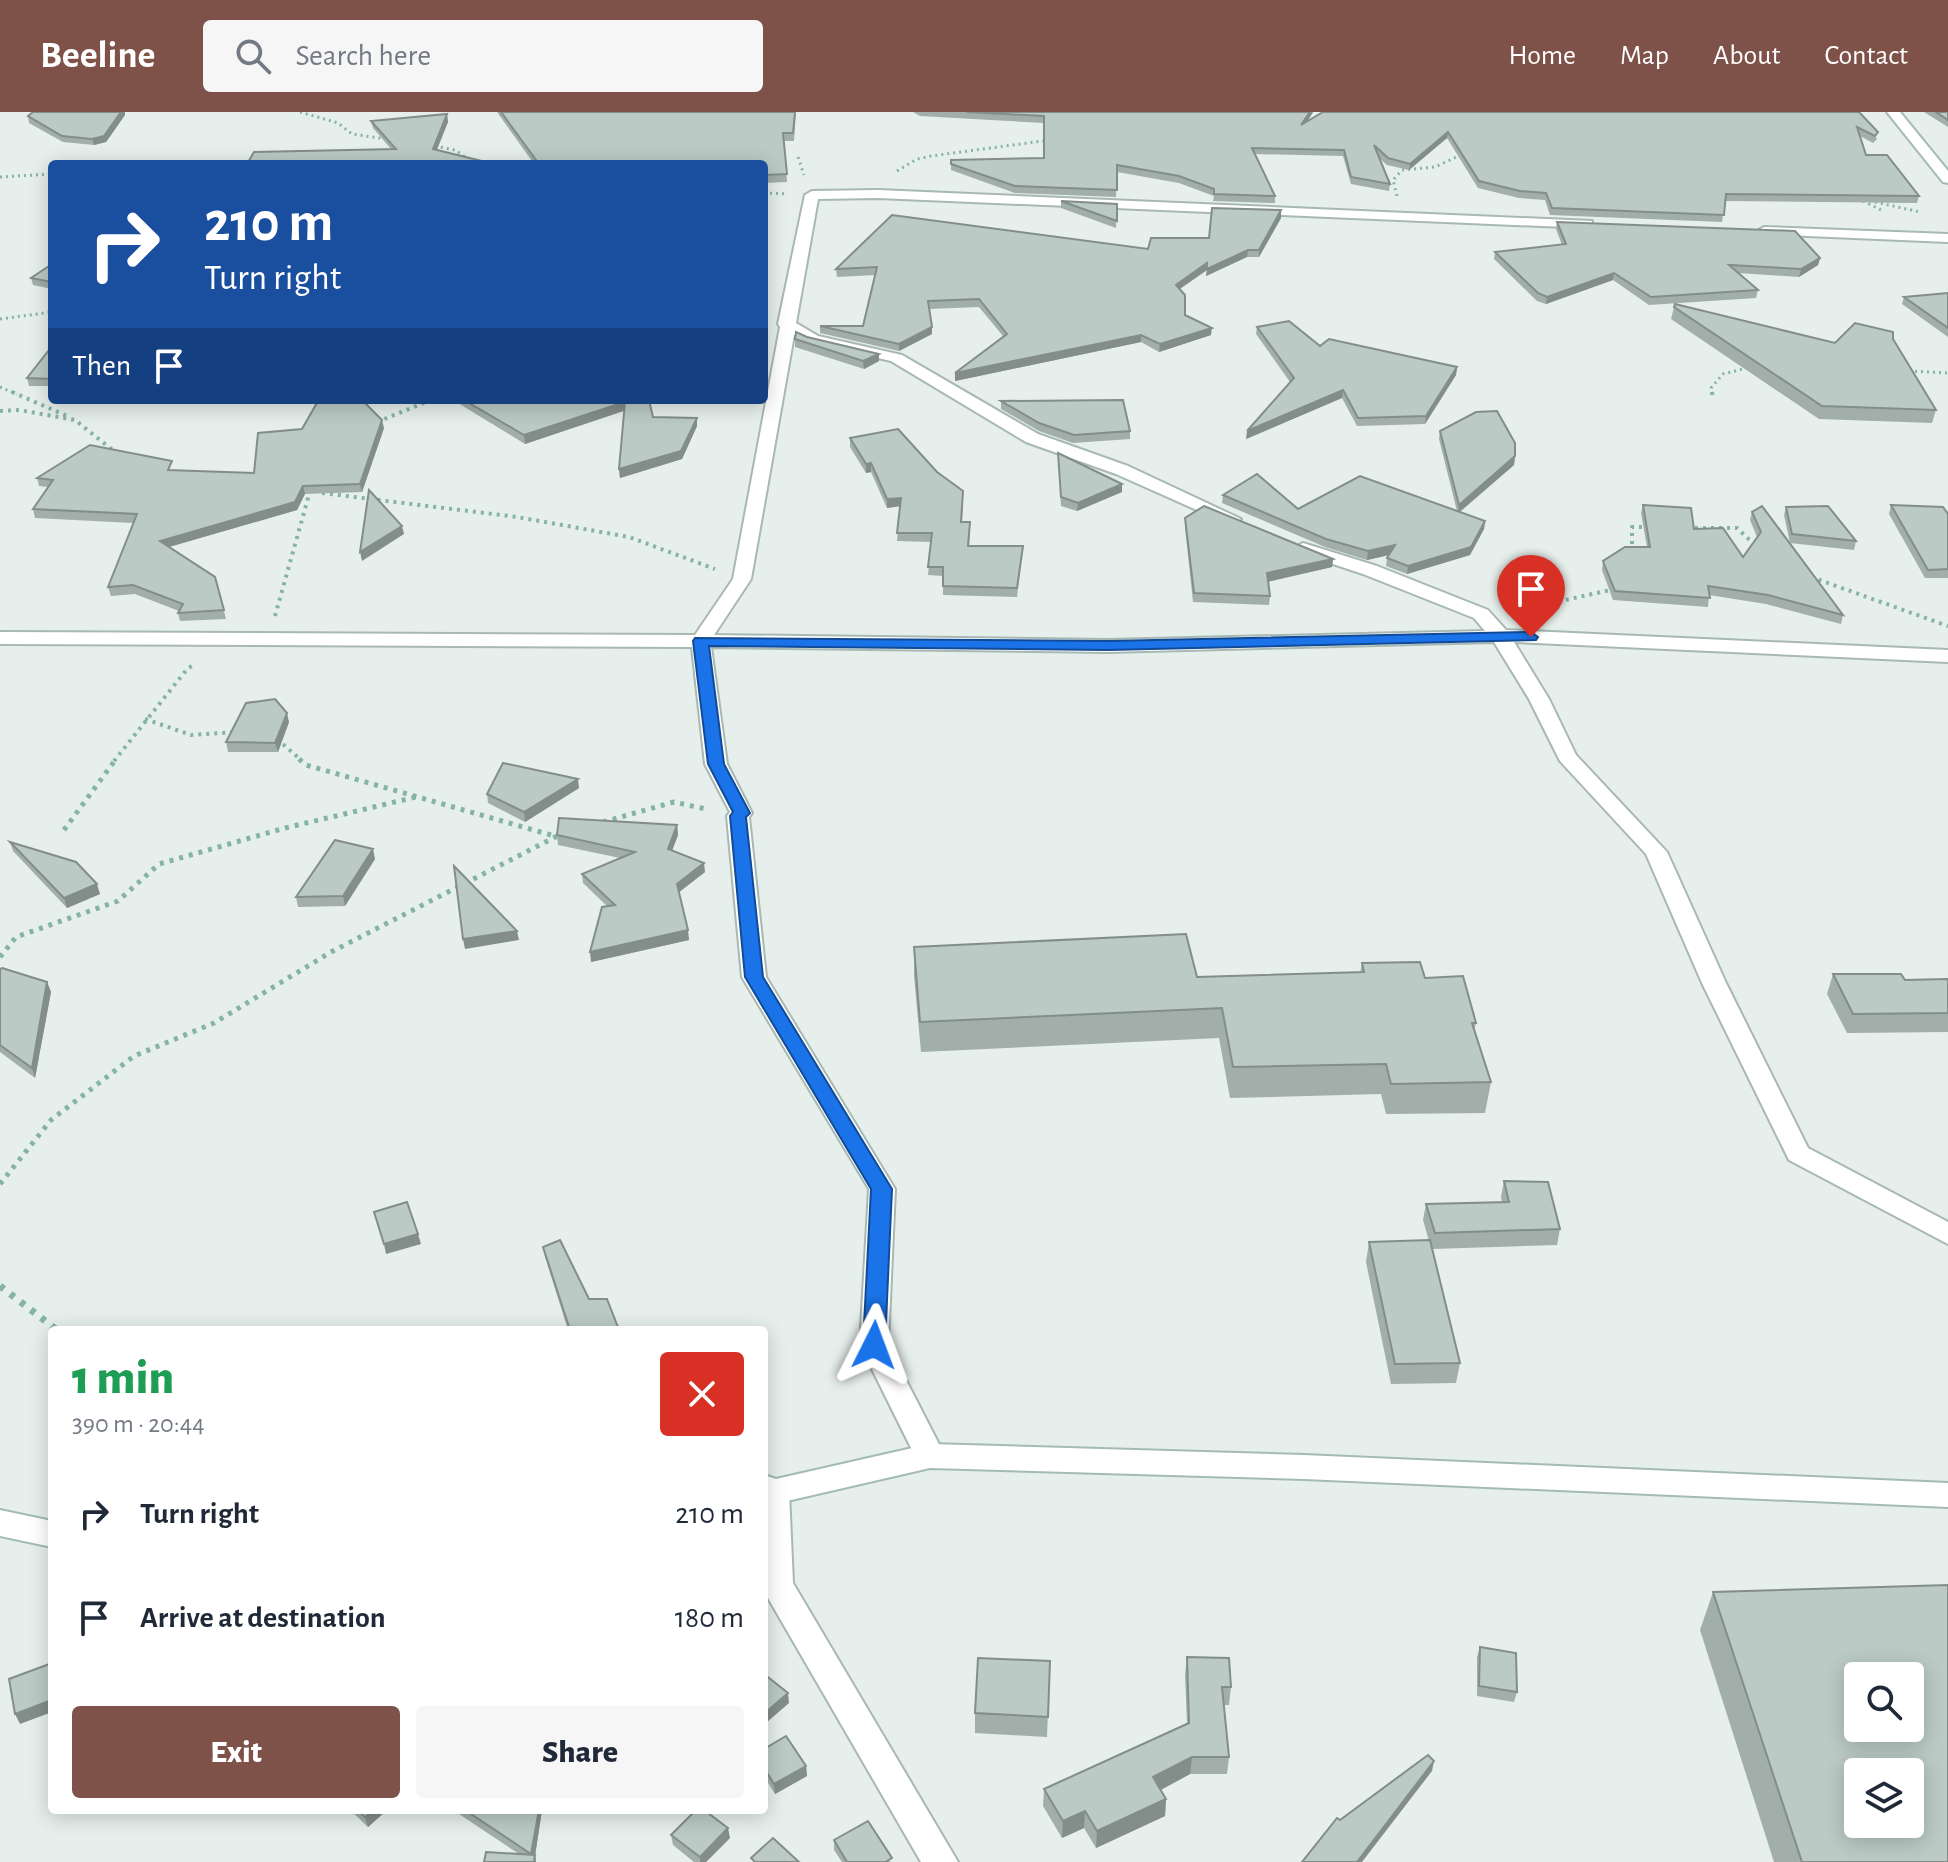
<!DOCTYPE html>
<meta charset="utf-8">
<style>
:root{--surface:#fff;--page:#f6f6f7;--text:#1f2937;--muted:#747a83;--accent:#7f5249}
body{margin:0;font-family:"Alegreya Sans",sans-serif;background:var(--page);color:var(--text);height:100vh;display:flex;flex-direction:column;font-size:30px;white-space:nowrap}
*{box-sizing:border-box;margin:0}
p{font-size:26px;color:var(--muted)}
.icon{flex:none;width:44px;height:44px;fill:none;stroke:currentColor;stroke-width:2;stroke-linecap:round;stroke-linejoin:round}
.map{position:relative;flex:1;overflow:hidden}
.drawer{position:absolute;left:48px;top:1214px;width:720px;height:488px;display:flex;flex-direction:column;background:var(--surface);border-radius:8px;box-shadow:0 4px 20px #0003}
.drawer>*{flex:none}
.hud{position:absolute;left:48px;top:48px;width:720px;height:244px;border-radius:8px;box-shadow:0 4px 20px #0003;background:#1a4fa0;color:#fff;overflow:hidden}
.buttons{position:absolute;left:1844px;top:1550px;display:grid;gap:16px}
.buttons a{display:grid;place-items:center;width:80px;height:80px;border-radius:8px;background:var(--surface);box-shadow:0 4px 20px #0003;font-size:40px}
.pin{position:absolute;display:grid;place-items:center;width:68px;height:68px;color:#fff;margin:-82px -34px;border-radius:50% 50% 50% 0;rotate:-45deg;box-shadow:0 0 8px #0007}
.pin .icon{rotate:45deg}
.me{position:absolute;width:88px;margin:-44px;rotate:3deg;stroke-linejoin:round;filter:drop-shadow(0 0 6px #0008)}
.turn{display:flex;align-items:center;gap:28px;height:168px;padding:0 24px;font-size:36px}
.turn .icon{width:104px;height:104px;stroke-width:2.5}
.turn b{display:block;font-size:56px;line-height:68px}
.then{display:flex;align-items:center;height:76px;padding:0 24px;background:#0003;gap:16px;font-size:30px}
.round{display:grid;place-items:center;flex:none;width:84px;height:84px;border-radius:8px;background:var(--page)}
.head{display:flex;align-items:center;justify-content:space-between;height:136px;padding:0 24px}
h1{font-size:48px;font-weight:800;line-height:60px;color:#1e9e55}
.button{display:flex;gap:16px;margin-top:auto;padding:16px 24px}
.button a{flex:1;height:92px;border-radius:8px;background:var(--accent);color:#fff;font-size:32px;font-weight:800;line-height:92px;text-align:center}
.button a+a{background:var(--page);color:var(--text)}
ul{padding:0;list-style:none}
li{display:flex;align-items:center;gap:24px;height:104px;padding:0 24px}
li div{flex:1}
li b{display:block;font-size:30px}
li em{font-style:normal}
header{display:flex;align-items:center;gap:48px;box-sizing:border-box;height:112px;padding:0 40px;background:var(--accent);color:#fff}
header strong{font-size:38px}
nav{display:flex;gap:44px;margin-inline-start:auto;font-size:28px}
.search{width:560px;height:72px;background:var(--page);display:flex;align-items:center;gap:20px;box-sizing:border-box;padding:0 28px;border-radius:8px;color:var(--muted);font-size:30px}
.map>svg:first-child{display:block}
.lines{fill:none;stroke-linecap:round;stroke-linejoin:round}
.street-casing{stroke:#a8b8b2;stroke-width:4}
.secondary-casing{stroke:#a4bbb3;stroke-width:4}
.path-far3{stroke:#86b3a5;stroke-width:3;stroke-dasharray:2 4;stroke-linecap:butt}
.path-far2{stroke:#86b3a5;stroke-width:4;stroke-dasharray:3 5;stroke-linecap:butt}
.path-far1{stroke:#86b3a5;stroke-width:5;stroke-dasharray:4 6;stroke-linecap:butt}
.path{stroke:#86b3a5;stroke-width:7;stroke-dasharray:5 8;stroke-linecap:butt}
.street{fill:#fff;fill-rule:evenodd}
.secondary{fill:#fff;fill-rule:evenodd}
.wall{fill:#a1aea9}
.shaded-wall{fill:#838d89}
.building{fill:#bbcac4;stroke:#838d89;stroke-width:2;fill-rule:evenodd}
.route{fill:#1a73e8;stroke:#114b97;stroke-width:2}
</style>
<header>
<strong>Beeline</strong>
<div class="search"><svg class="icon" aria-label="search" viewBox="0 0 24 24"><circle cx="10" cy="10" r="6"/><path d="M15 15l6 6"/></svg>Search here</div>
<nav><a>Home</a><a>Map</a><a>About</a><a>Contact</a></nav>
</header>
<div class="map">
<svg width="1948" height="1750" viewBox="0 0 1948 1750">
<rect width="100%" height="100%" fill="#e6efeb"/>
<g class="lines">
<!-- street casing -->
<g class="street-casing">
<g id="street">
<polygon points="878,78 1592,109 1592,115 1587,116 878,86 818,87 796,211 818,224 902,243 1038,322 1128,354 1241,407 1232,412 1226,411 1116,362 1026,330 891,249 808,230 794,223 751,467 714,523 1108,528 1485,519 1474,506 1363,462 1297,440 1294,436 1303,431 1377,454 1488,498 1506,518 1948,538 1948,550 1514,530 1549,587 1576,643 1667,740 1726,871 1808,1036 1948,1110 1948,1132 1789,1048 1702,871 1646,742 1560,649 1529,587 1494,530 1108,540 711,535 727,652 752,701 749,705 766,865 895,1077 888,1233 945,1344 941,1352 930,1356 919,1352 860,1233 869,1077 742,865 727,704 730,700 705,652 692,535 0,532 0,520 695,523 733,467 780,215 778,212 805,83 812,79"/>
<polygon points="1764,115 1948,122 1948,130 1759,122 1757,119"/>
<polygon points="774,1368 785,1371 789,1380 793,1471 958,1750 921,1750 764,1479 764,1371"/>
</g>
</g>
<!-- secondary casing -->
<g class="secondary-casing">
<g id="secondary">
<polygon points="1887,0 1900,0 1948,59 1948,71 1943,70"/>
<polygon points="930,1332 1304,1343 1948,1371 1948,1395 1304,1367 930,1356 774,1392 764,1389 764,1363 776,1367"/>
<polygon points="0,1398 52,1409 52,1435 0,1424"/>
</g>
</g>
<!-- path-far3 -->
<g class="path-far3">
<polyline points="300,0 338,11 352,22 386,27"/>
<polyline points="435,34 455,38 475,52"/>
<polyline points="798,45 804,63"/>
<polyline points="897,59 917,47 931,44 1050,28"/>
<polyline points="0,65 52,62"/>
<polyline points="764,81 787,82"/>
<polyline points="1397,84 1393,68 1402,58 1435,55 1463,42"/>
<polyline points="1863,89 1883,99"/>
<polyline points="1875,90 1920,100"/>
<polyline points="0,207 52,200"/>
<polyline points="1909,259 1948,261"/>
<polyline points="0,275 17,282"/>
<polyline points="1712,282 1711,276 1723,262 1751,255"/>
</g>
<!-- path-far2 -->
<g class="path-far2">
<polyline points="12,280 67,304"/>
<polyline points="1712,280 1713,287"/>
<polyline points="0,299 19,298 75,308 115,340"/>
<polyline points="377,310 431,288"/>
<polyline points="322,381 517,405 629,425 715,457"/>
<polyline points="1687,416 1737,416 1758,436"/>
<polyline points="1632,440 1632,415 1649,415"/>
<polyline points="1811,465 1948,514"/>
<polyline points="1511,493 1529,496 1615,477"/>
<polyline points="275,504 310,379"/>
<polyline points="145,607 191,623 238,620"/>
<polyline points="277,627 302,649"/>
<polyline points="114,649 188,556 194,553"/>
</g>
<!-- path-far1 -->
<g class="path-far1">
<polyline points="299,647 306,653 551,723"/>
<polyline points="603,710 674,690 706,697"/>
<polyline points="64,718 116,647"/>
<polyline points="0,845 16,825 118,789 159,752 285,716 416,685"/>
<polyline points="0,1072 51,1008 134,944 214,911 331,840 563,721"/>
</g>
<!-- path -->
<polyline class="path" points="0,1174 57,1218"/>
<!-- street -->
<use href="#street" class="street"/>
<!-- secondary -->
<use href="#secondary" class="secondary"/>
</g>
<!-- wall -->
<g class="wall">
<polygon points="33,0 125,0 125,3 106,30 94,33 63,30 29,11 28,4"/>
<polygon points="497,0 796,0 794,29 784,29 787,70 764,71 764,52 534,52"/>
<polygon points="913,0 1313,0 1307,10 1859,0 1877,27 1873,31 1860,24 1866,43 1919,84 1917,91 1725,89 1722,110 1550,103 1545,88 1519,86 1478,76 1447,26 1409,58 1387,53 1379,46 1390,72 1389,79 1351,72 1343,44 1255,42 1275,84 1275,91 1213,89 1214,84 1179,71 1117,60 1116,85 1015,81 951,58 951,48 1044,46 1044,11 920,4"/>
<polygon points="1924,0 1948,0 1948,15"/>
<polygon points="447,2 448,10 437,38 391,37 373,16 371,9"/>
<polygon points="1061,89 1117,92 1116,116 1061,96"/>
<polygon points="1281,98 1281,106 1259,145 1247,145 1206,164 1207,158 1180,177 1185,203 1211,223 1159,240 1141,230 955,269 955,261 1003,224 979,195 929,197 932,222 899,239 820,221 820,214 863,214 875,163 837,165 836,157 1148,137 1209,126"/>
<polygon points="1557,110 1820,146 1818,153 1799,165 1738,161 1758,178 1756,186 1649,193 1613,168 1546,192 1537,189 1494,147 1495,140 1562,133 1556,117"/>
<polygon points="52,152 52,177 33,173 31,166"/>
<polygon points="1948,181 1948,225 1902,192 1904,185"/>
<polygon points="1674,195 1835,231 1936,298 1932,311 1819,307 1671,207"/>
<polygon points="1257,215 1320,234 1457,255 1456,263 1425,312 1357,314 1342,286 1246,327 1290,270 1256,222"/>
<polygon points="807,225 879,242 879,249 864,257 795,235 795,227"/>
<polygon points="52,238 52,274 29,274 27,266"/>
<polygon points="453,288 649,288 653,305 697,314 682,347 620,366 619,357 624,299 525,332"/>
<polygon points="1001,289 1130,319 1130,327 1073,331 1039,319 1001,297"/>
<polygon points="384,316 362,380 305,382 297,398 169,435 215,465 226,507 180,509 178,501 179,499 135,482 111,484 108,475 133,411 35,406 33,397 48,375 39,374 37,366 174,358 254,361"/>
<polygon points="1440,319 1515,344 1514,353 1460,400 1485,409 1484,417 1470,443 1407,462 1386,454 1387,446 1388,443 1367,448 1325,435 1222,391 1223,383 1298,397 1457,399 1439,327"/>
<polygon points="850,326 963,387 962,410 970,418 969,434 1023,434 1017,485 943,483 943,464 928,463 931,430 897,429 900,394 887,396 871,360 866,361 850,335"/>
<polygon points="1058,341 1122,372 1122,380 1077,399 1061,394"/>
<polygon points="1643,393 1694,417 1743,445 1757,425 1750,408 1752,400 1843,503 1841,512 1766,492 1709,483 1708,495 1613,488 1602,458 1603,449 1647,435 1641,401"/>
<polygon points="1891,393 1948,402 1948,466 1925,466 1889,402"/>
<polygon points="1786,395 1856,429 1854,438 1790,431 1784,403"/>
<polygon points="1185,406 1333,447 1332,455 1268,470 1270,484 1269,493 1193,490 1185,415"/>
<polygon points="289,610 278,640 228,640 226,630"/>
<polygon points="579,676 525,710 488,691 487,682"/>
<polygon points="677,713 678,723 672,739 705,760 679,780 689,828 591,850 607,794 583,771 582,762 620,746 558,733 557,723"/>
<polygon points="10,730 100,782 67,796 13,739"/>
<polygon points="375,747 345,794 298,795 296,785"/>
<polygon points="914,835 1197,865 1360,861 1362,851 1425,866 1476,911 1474,919 1491,970 1485,1001 1386,1002 1381,982 1230,986 1219,926 921,940 914,864"/>
<polygon points="0,857 47,870 51,880 35,966 0,940"/>
<polygon points="1833,862 1905,868 1948,867 1948,920 1847,921 1827,882"/>
<polygon points="1504,1069 1560,1117 1557,1133 1432,1137 1460,1251 1456,1271 1391,1272 1366,1150 1369,1130 1429,1129 1423,1108 1426,1092 1502,1090 1501,1085"/>
<polygon points="543,1135 589,1187 619,1218 568,1218 545,1145"/>
<polygon points="1713,1480 1948,1750 1774,1750 1700,1518"/>
<polygon points="1480,1535 1517,1580 1514,1590 1477,1584 1477,1545"/>
<polygon points="1187,1545 1231,1575 1229,1593 1224,1593 1229,1645 1227,1662 1190,1662 1161,1678 1166,1687 1165,1704 1096,1736 1084,1716 1062,1726 1043,1694 1044,1677 1187,1612 1185,1563"/>
<polygon points="1050,1549 1047,1625 975,1621 975,1601"/>
<polygon points="764,1637 806,1654 807,1664 775,1682 764,1664"/>
<polygon points="350,1698 387,1698 368,1715"/>
<polygon points="453,1698 542,1698 535,1744 536,1750 484,1750 519,1742"/>
<polygon points="671,1723 730,1726 706,1750 694,1750 673,1733"/>
<polygon points="834,1728 892,1750 842,1750 834,1738"/>
</g>
<!-- shaded-wall -->
<g class="shaded-wall">
<polygon points="121,0 125,0 125,3 106,30 94,33 92,27"/>
<polygon points="1310,0 1313,0 1301,20 1301,13"/>
<polygon points="447,2 448,10 434,44 433,37"/>
<polygon points="1448,20 1447,26 1409,58 1410,52"/>
<polygon points="1281,98 1281,106 1259,145 1259,138"/>
<polygon points="1248,138 1247,145 1206,164 1207,158 1175,180 1176,173 1207,151"/>
<polygon points="1820,146 1818,153 1799,165 1801,157"/>
<polygon points="1614,161 1613,168 1546,192 1547,185"/>
<polygon points="932,215 932,222 899,239 899,232"/>
<polygon points="1212,216 1211,223 1159,240 1160,232"/>
<polygon points="1141,223 1141,230 955,269 955,261"/>
<polygon points="879,242 879,249 864,257 863,249"/>
<polygon points="1457,255 1456,263 1425,312 1426,304"/>
<polygon points="1343,278 1342,286 1246,327 1247,319"/>
<polygon points="625,290 626,298 525,332 524,323"/>
<polygon points="697,306 697,314 682,347 620,366 619,357"/>
<polygon points="382,308 384,316 362,380 360,372"/>
<polygon points="1515,344 1514,353 1458,401 1459,393"/>
<polygon points="871,351 871,360 866,361 866,352"/>
<polygon points="1122,372 1122,380 1077,399 1078,391"/>
<polygon points="303,374 305,382 297,398 162,437 160,429"/>
<polygon points="901,386 901,394 887,396 887,387"/>
<polygon points="1485,409 1484,417 1470,443 1407,462 1408,454"/>
<polygon points="402,414 404,422 362,449 360,440"/>
<polygon points="1395,433 1394,442 1367,448 1368,439"/>
<polygon points="1333,447 1332,455 1266,470 1267,461"/>
<polygon points="287,601 289,610 278,640 275,631"/>
<polygon points="578,667 579,676 525,710 524,700"/>
<polygon points="677,713 678,723 669,746 668,737"/>
<polygon points="373,737 375,747 345,794 343,784"/>
<polygon points="704,751 705,760 678,781 677,772"/>
<polygon points="97,772 100,782 67,796 64,786"/>
<polygon points="688,818 689,828 591,850 590,840"/>
<polygon points="517,819 519,828 465,837 463,827"/>
<polygon points="47,870 51,880 35,966 32,956"/>
<polygon points="418,1122 421,1132 386,1142 384,1132"/>
<polygon points="788,1581 789,1591 766,1611 765,1601"/>
<polygon points="52,1588 52,1600 20,1612 15,1602"/>
<polygon points="1192,1645 1190,1662 1151,1683 1153,1665"/>
<polygon points="1434,1649 1432,1659 1362,1750 1357,1750"/>
<polygon points="806,1654 807,1664 775,1682 774,1672"/>
<polygon points="1166,1687 1165,1704 1096,1736 1097,1719"/>
<polygon points="373,1698 387,1698 368,1715 365,1705"/>
<polygon points="539,1698 542,1698 535,1744 536,1750 533,1750 531,1742"/>
<polygon points="1085,1699 1084,1716 1062,1726 1063,1709"/>
<polygon points="728,1716 730,1726 706,1750 700,1750 700,1745"/>
</g>
<!-- building -->
<g class="building">
<polygon points="33,0 121,0 104,24 92,27 62,24 28,4"/>
<polygon points="501,0 795,0 793,21 783,21 787,62 764,63 764,52 539,52"/>
<polygon points="967,0 1310,0 1301,13 1323,0 1859,0 1878,20 1875,24 1857,15 1866,43 1887,43 1919,84 1726,82 1724,103 1552,96 1546,81 1520,79 1479,69 1448,20 1410,52 1388,46 1374,33 1390,72 1351,65 1344,38 1252,36 1275,84 1214,82 1214,77 1179,64 1117,53 1117,78 1015,74 951,52 951,48 1044,46 1044,4"/>
<polygon points="1936,0 1948,0 1948,8"/>
<polygon points="447,2 433,37 494,52 247,52 254,40 396,37 371,9"/>
<polygon points="1061,89 1117,92 1117,109"/>
<polygon points="1212,96 1281,98 1259,138 1248,138 1207,157 1207,151 1176,173 1185,183 1185,203 1212,216 1160,232 1141,223 955,261 1007,222 979,187 928,189 932,215 899,232 820,214 863,214 877,155 836,157 892,103 1148,137 1151,126 1209,126"/>
<polygon points="1557,110 1795,119 1820,146 1801,157 1729,153 1758,178 1651,185 1614,161 1547,185 1538,181 1495,140 1566,132"/>
<polygon points="52,152 52,170 31,166"/>
<polygon points="1948,181 1948,216 1904,185"/>
<polygon points="1675,192 1835,231 1855,211 1893,220 1893,227 1936,298 1822,294 1674,195"/>
<polygon points="1289,209 1320,234 1329,227 1457,255 1426,304 1358,306 1343,278 1247,319 1294,266 1257,215"/>
<polygon points="796,220 807,225 879,242 863,249 795,227"/>
<polygon points="49,238 52,238 52,267 27,266"/>
<polygon points="334,288 362,288 382,308 360,372 303,374 295,390 160,429 215,465 224,498 178,501 183,492 133,473 108,475 137,402 33,397 53,368 37,366 90,333 172,349 168,358 254,361 258,321 302,317 318,289"/>
<polygon points="464,288 649,288 653,305 697,306 681,339 619,357 625,290 524,323"/>
<polygon points="1123,288 1130,319 1074,323 1039,311 1001,289"/>
<polygon points="1497,299 1515,331 1515,344 1459,393 1440,319 1476,300"/>
<polygon points="898,317 937,360 963,379 961,410 970,410 968,434 1023,434 1017,476 943,474 943,455 928,455 932,421 897,421 901,386 887,387 871,351 866,352 850,326"/>
<polygon points="1058,341 1122,372 1078,391 1061,385"/>
<polygon points="1257,362 1298,397 1360,364 1485,409 1471,435 1408,454 1387,446 1395,433 1368,439 1326,427 1223,383"/>
<polygon points="369,378 402,414 360,440"/>
<polygon points="1643,393 1691,396 1694,417 1723,416 1743,445 1761,420 1752,400 1762,394 1843,503 1768,483 1708,474 1710,486 1615,479 1603,449 1625,435 1650,435"/>
<polygon points="1891,393 1943,395 1948,402 1948,457 1928,458"/>
<polygon points="1204,394 1333,447 1267,461 1270,484 1194,481 1185,406"/>
<polygon points="1828,394 1856,429 1792,422 1786,395"/>
<polygon points="275,587 287,601 275,631 226,630 246,591"/>
<polygon points="503,651 578,667 524,700 487,682"/>
<polygon points="559,706 677,713 668,737 704,751 677,772 688,818 590,840 602,795 615,793 582,762 635,740 557,723"/>
<polygon points="335,728 373,737 343,784 296,785"/>
<polygon points="10,730 76,750 97,772 64,786"/>
<polygon points="454,754 517,819 463,827"/>
<polygon points="1186,822 1197,865 1364,860 1362,851 1420,850 1425,866 1463,864 1476,911 1472,911 1491,970 1391,972 1386,952 1233,955 1222,896 920,910 914,835"/>
<polygon points="2,856 47,870 32,956 0,933 0,857"/>
<polygon points="1833,862 1901,862 1905,868 1948,867 1948,901 1853,902"/>
<polygon points="1504,1069 1548,1070 1560,1117 1435,1121 1426,1092 1509,1090"/>
<polygon points="407,1090 418,1122 384,1132 374,1100"/>
<polygon points="560,1128 589,1187 607,1187 619,1218 570,1218 543,1135"/>
<polygon points="1430,1128 1460,1251 1395,1252 1369,1130"/>
<path d="M 1948,1473 L 1948,1750 L 1802,1750 L 1713,1480 ZM 1858,1564 L 1910,1564 L 1910,1616 L 1858,1616 ZM 1858,1660 L 1910,1660 L 1910,1712 L 1858,1712 Z"/>
<polygon points="1480,1535 1516,1541 1517,1580 1479,1574"/>
<polygon points="1187,1545 1229,1546 1231,1575 1222,1575 1229,1645 1192,1645 1153,1665 1166,1687 1097,1719 1085,1699 1063,1709 1044,1677 1189,1611"/>
<polygon points="978,1546 1050,1549 1048,1605 975,1601"/>
<polygon points="52,1551 52,1588 15,1602 9,1567"/>
<polygon points="764,1562 788,1581 765,1601 764,1601"/>
<polygon points="786,1624 806,1654 774,1672 764,1656 764,1637"/>
<polygon points="1428,1643 1434,1649 1357,1750 1302,1750 1337,1706 1340,1708"/>
<polygon points="357,1698 373,1698 365,1705"/>
<polygon points="465,1698 539,1698 531,1742"/>
<polygon points="696,1698 704,1698 728,1716 700,1745 671,1723"/>
<polygon points="868,1709 892,1746 885,1750 847,1750 834,1728"/>
<polygon points="773,1726 799,1750 755,1750 751,1746"/>
<polygon points="486,1740 535,1743 534,1750 484,1750"/>
</g>
<!-- route -->
<polygon class="route" points="1531,520 1538,525 1536,528 1108,538 709,534 724,652 750,701 746,705 763,865 892,1077 885,1233 881,1239 874,1242 866,1239 863,1233 871,1077 745,865 730,704 733,700 708,652 693,529 695,526 1108,529"/>
</svg>
<div class="buttons">
<a><svg class="icon" aria-label="search" viewBox="0 0 24 24"><circle cx="10" cy="10" r="6"/><path d="M15 15l6 6"/></svg></a>
<a><svg class="icon" aria-label="layers" viewBox="0 0 24 24"><path d="M12 4l9 5-9 5-9-5zM3 14l9 5 9-5"/></svg></a>
</div>
<div class="pin" style="left:1531px;top:525px;background:#d93025"><svg class="icon" aria-label="arrive" viewBox="0 0 24 24"><path d="M6 21V4h12l-3 4 3 4H6"/></svg></div>
<svg class="me" style="left:874px;top:1233px" viewBox="-20 -20 40 40"><path d="M0-17L14 15 0 8-14 15z" fill="#1a73e8" stroke="#fff" stroke-width="4"/></svg>
<div class="hud">
<div class="turn"><svg class="icon" aria-label="right" viewBox="0 0 24 24"><path d="M7 20v-9h11M14 6l5 5-5 5"/></svg><div><b>210 m</b>Turn right</div></div>
<div class="then">Then<svg class="icon" aria-label="arrive" viewBox="0 0 24 24"><path d="M6 21V4h12l-3 4 3 4H6"/></svg></div>
</div>
<section class="drawer">
<div class="head"><div><h1>1 min</h1><p>390 m · 20:44</p></div><a class="round" style="background:#d93025;color:#fff"><svg class="icon" aria-label="close" viewBox="0 0 24 24"><path d="M6 6l12 12M18 6L6 18"/></svg></a></div>
<ul>
<li><svg class="icon" aria-label="right" viewBox="0 0 24 24"><path d="M7 20v-9h11M14 6l5 5-5 5"/></svg><div><b>Turn right</b></div><em>210 m</em></li>
<li><svg class="icon" aria-label="arrive" viewBox="0 0 24 24"><path d="M6 21V4h12l-3 4 3 4H6"/></svg><div><b>Arrive at destination</b></div><em>180 m</em></li>
</ul>
<div class="button"><a>Exit</a><a>Share</a></div>
</section>
</div>
